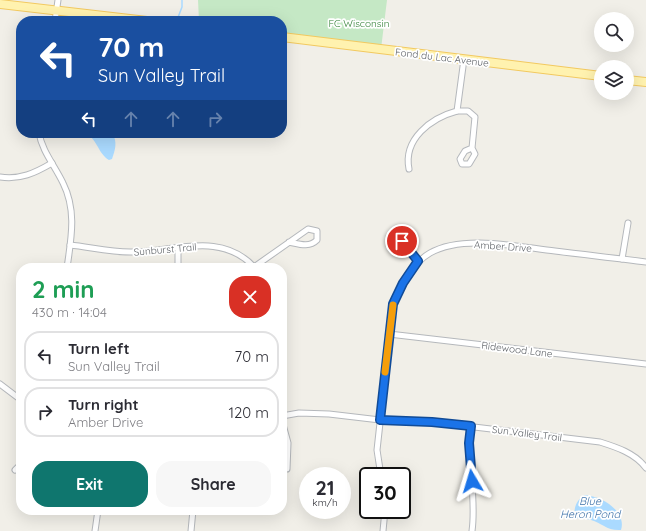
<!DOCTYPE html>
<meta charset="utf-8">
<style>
:root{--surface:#fff;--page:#f7f7f7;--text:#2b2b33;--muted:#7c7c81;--line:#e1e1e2;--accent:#0f766e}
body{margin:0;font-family:Quicksand,sans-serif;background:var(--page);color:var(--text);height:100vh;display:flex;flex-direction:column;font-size:15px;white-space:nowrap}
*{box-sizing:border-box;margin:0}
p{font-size:13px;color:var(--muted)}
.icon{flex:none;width:22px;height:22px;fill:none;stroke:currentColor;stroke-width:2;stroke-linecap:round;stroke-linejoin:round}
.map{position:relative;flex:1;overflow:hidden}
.drawer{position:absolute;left:16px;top:263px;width:271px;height:252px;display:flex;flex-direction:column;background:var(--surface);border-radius:16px;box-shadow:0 4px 16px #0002}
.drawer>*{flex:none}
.banner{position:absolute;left:16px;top:16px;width:271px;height:122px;border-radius:16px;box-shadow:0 4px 16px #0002;background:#1a4fa0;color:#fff;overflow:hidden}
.fabs{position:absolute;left:594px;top:12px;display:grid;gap:8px}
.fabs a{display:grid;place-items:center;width:40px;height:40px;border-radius:50%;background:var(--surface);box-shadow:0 4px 16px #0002;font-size:20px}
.speed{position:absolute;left:299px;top:467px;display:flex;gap:8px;font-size:20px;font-weight:700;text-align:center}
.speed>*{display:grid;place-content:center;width:52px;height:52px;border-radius:50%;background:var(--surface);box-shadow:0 4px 16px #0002;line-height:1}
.speed small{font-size:10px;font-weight:400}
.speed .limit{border:2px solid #111;border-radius:6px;background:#fff;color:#111}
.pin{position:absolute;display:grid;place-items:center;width:34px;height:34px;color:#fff;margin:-17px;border:2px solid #fff;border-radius:50%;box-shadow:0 1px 4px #0007}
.me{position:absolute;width:44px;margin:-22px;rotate:353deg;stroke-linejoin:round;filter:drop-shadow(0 0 3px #0008)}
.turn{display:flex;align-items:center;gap:14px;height:84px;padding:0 16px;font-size:18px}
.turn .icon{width:52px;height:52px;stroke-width:2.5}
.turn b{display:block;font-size:28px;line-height:34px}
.lanes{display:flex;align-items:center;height:38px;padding:0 16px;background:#0003;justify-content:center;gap:20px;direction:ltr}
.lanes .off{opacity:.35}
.round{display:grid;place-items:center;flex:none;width:42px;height:42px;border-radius:16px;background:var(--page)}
.overview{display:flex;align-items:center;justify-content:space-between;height:68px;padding:0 16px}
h1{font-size:24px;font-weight:700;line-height:30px;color:#1e9e55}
.action{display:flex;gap:8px;margin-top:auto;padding:8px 16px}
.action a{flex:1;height:46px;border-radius:16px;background:var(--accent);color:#fff;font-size:16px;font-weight:700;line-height:46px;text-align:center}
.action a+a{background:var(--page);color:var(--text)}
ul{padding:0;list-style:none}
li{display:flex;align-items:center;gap:12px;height:50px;margin:0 8px 6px;padding:0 8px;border:2px solid var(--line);border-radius:16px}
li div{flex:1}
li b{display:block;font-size:15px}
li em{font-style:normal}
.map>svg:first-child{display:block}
.green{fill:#c5e8c5}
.water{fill:#aadaff}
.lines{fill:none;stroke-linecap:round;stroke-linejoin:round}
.stream{stroke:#aadaff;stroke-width:1.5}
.minor-casing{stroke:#b5b8bc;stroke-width:7}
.primary-casing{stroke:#f2c960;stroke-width:10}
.minor{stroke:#fff;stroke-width:5}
.primary{stroke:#fff2af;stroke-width:8}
.route-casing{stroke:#114b97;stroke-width:10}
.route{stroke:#1a73e8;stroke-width:7}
.slow{stroke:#f59e0b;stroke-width:7}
.labels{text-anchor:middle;stroke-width:3.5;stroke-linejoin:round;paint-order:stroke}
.park-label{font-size:10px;fill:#348238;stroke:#fff}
.street-label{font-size:10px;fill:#5f6368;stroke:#fff}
.water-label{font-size:11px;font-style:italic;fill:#4174aa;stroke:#fff}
</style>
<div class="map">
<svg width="646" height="531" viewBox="0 0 646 531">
<rect width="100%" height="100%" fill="#f1efe8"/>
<!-- green -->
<polygon class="green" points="198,0 387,0 381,49 282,37 282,21 199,21"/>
<!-- water -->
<g class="water">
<path d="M 84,133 L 112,133 C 118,142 115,150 112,159 L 109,160 C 98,154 97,137 84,133 Z"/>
<path d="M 585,495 C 601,496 627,511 621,530 C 607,531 602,523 591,520 C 585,518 580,520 575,517 C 573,508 577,499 585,495 Z"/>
</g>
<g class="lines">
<!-- stream -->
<polyline class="stream" points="177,20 182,7 182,0"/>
<!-- minor casing -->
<g class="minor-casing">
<g id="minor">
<polyline points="55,21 58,0"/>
<polyline points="457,111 468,111 475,117 472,148 475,154 469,164 462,164 460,159 465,151 472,148"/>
<path d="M 39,133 C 42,151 55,166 63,183 C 77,211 71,239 67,268"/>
<path d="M 409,169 C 403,139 431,118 457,111 L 464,59"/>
<path d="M 0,177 C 20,180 35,173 52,163"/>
<polyline points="401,241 419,261"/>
<path d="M 70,245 C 90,247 113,253 134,252 C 176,251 222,231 255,268"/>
<polyline points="178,247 178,268"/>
<polyline points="622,259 628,223"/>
<path d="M 254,267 L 308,229 L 317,231 L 317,240 C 309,248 299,244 289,242"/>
<polyline points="389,334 646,364"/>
<polyline points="0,384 21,400"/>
<path d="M 282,416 L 299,413 L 329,414 L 380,420 L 432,422 L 600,442 C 616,447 635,453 646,468"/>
<polyline points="282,421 288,443 287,469"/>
<path d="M 471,426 C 466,462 477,496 472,531"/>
<polyline points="15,470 21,464"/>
<path d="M 381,476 L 377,450 L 393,305 C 402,286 411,264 430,253 C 463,234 519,247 555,251 C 586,255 616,258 646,262"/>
<polyline points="95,531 98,510"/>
<polyline points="191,531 193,510"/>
<polyline points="383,531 385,510"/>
</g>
</g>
<!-- primary casing -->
<g class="primary-casing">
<g id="primary">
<polyline points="0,4 147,21"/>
<polyline points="282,37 601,76"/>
<polyline points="627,80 646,82"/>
</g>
</g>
<!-- minor -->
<use href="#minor" class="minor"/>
<!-- primary -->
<use href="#primary" class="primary"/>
</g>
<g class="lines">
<!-- route casing -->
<g class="route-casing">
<polyline id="route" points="402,241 418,261 403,283 393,304 380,420 432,422 471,426 469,443 472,481"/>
</g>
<!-- route -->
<use href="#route" class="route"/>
<!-- slow -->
<polyline class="slow" points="385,372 393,305"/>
</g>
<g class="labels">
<!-- park labels -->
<g class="park-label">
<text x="359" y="27">FC Wisconsin</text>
</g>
<!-- street labels -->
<g class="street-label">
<text transform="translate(442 57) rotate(7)" y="4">Fond du Lac Avenue</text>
<text transform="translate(503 246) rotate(4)" y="4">Amber Drive</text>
<text transform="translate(165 249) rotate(-5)" y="4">Sunburst Trail</text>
<text transform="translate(517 349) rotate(7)" y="4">Ridewood Lane</text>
<text transform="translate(527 433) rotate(7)" y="4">Sun Valley Trail</text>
</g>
<!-- water labels -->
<g class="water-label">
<text x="590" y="505">Blue<tspan x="590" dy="13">Heron Pond</tspan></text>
</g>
</g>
</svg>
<div class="fabs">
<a><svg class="icon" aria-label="search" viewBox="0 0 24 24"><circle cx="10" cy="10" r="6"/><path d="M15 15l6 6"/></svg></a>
<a><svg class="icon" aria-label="layers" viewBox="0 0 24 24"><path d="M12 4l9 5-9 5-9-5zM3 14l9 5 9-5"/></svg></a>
</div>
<div class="speed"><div>21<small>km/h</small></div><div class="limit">30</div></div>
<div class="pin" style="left:402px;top:241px;background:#d93025"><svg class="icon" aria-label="arrive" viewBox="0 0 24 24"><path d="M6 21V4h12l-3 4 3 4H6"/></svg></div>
<svg class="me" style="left:472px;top:481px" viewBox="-20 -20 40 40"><path d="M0-17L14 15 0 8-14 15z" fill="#1a73e8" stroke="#fff" stroke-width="4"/></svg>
<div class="banner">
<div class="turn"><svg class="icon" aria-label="left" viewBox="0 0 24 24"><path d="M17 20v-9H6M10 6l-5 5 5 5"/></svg><div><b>70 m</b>Sun Valley Trail</div></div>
<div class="lanes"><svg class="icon" aria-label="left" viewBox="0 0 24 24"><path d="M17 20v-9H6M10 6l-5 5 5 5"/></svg><svg class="icon off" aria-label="ahead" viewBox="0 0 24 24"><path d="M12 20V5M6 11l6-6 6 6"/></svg><svg class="icon off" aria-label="ahead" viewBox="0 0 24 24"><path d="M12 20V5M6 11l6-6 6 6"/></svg><svg class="icon off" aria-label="right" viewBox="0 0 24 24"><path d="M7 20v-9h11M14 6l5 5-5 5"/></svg></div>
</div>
<section class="drawer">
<div class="overview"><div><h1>2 min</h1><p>430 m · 14:04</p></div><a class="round" style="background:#d93025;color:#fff"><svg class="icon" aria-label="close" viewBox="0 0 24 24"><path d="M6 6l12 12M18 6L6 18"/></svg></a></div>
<ul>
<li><svg class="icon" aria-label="left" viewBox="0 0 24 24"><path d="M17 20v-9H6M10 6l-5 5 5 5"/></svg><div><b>Turn left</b><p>Sun Valley Trail</p></div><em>70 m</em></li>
<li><svg class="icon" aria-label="right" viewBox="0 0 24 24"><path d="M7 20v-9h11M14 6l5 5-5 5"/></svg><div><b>Turn right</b><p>Amber Drive</p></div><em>120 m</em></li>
</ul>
<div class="action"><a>Exit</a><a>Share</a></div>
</section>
</div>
